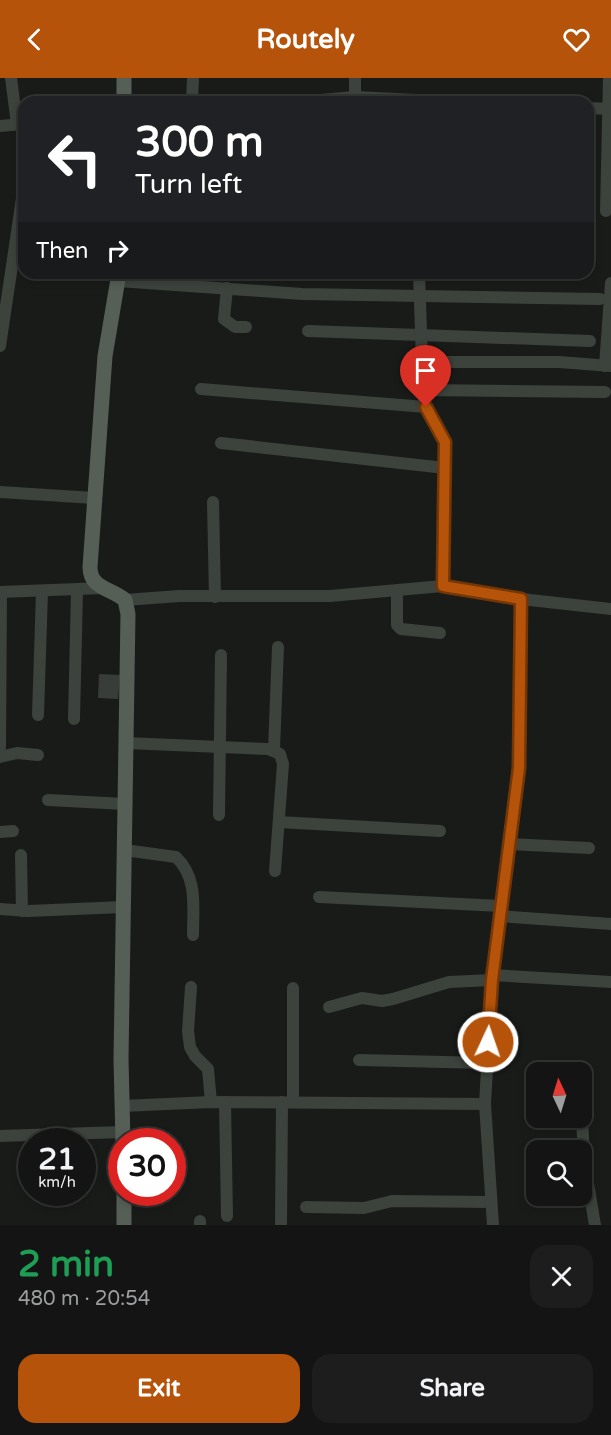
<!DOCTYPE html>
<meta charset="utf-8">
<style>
:root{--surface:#131413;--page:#1c1d1c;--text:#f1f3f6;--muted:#9d9ea0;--line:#323333;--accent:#b45309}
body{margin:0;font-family:"Varela Round",sans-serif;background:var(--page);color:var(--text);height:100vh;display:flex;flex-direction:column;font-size:22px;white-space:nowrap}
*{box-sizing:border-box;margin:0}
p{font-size:20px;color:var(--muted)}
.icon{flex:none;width:33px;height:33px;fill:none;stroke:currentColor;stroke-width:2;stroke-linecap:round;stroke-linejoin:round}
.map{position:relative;height:1147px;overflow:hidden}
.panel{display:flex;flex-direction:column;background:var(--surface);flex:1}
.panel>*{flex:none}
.top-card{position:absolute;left:18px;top:18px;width:576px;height:183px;border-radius:18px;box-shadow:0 3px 9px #0003,0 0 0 2px var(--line);background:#202124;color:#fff;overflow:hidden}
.needle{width:39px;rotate:356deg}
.tools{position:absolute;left:526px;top:984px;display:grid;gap:12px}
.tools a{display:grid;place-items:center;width:66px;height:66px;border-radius:12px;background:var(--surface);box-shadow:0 3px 9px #0003,0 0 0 2px var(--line);font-size:30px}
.speed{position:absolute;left:18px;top:1050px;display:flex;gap:12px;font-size:30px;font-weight:700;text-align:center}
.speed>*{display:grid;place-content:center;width:78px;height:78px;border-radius:50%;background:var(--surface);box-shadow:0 3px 9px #0003,0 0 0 2px var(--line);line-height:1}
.speed small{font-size:15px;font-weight:400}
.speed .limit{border:9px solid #d22;background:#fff;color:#111}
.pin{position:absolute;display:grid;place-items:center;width:51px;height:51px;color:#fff;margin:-62px -26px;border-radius:50% 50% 50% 0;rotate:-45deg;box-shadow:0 0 6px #0007}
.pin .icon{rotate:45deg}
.me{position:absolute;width:66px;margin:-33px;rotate:3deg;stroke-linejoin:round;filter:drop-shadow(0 0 4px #0008)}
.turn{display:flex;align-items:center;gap:21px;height:126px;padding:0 18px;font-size:27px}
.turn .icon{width:78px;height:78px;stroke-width:2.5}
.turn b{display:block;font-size:42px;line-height:51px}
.then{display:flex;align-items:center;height:57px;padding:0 18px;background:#0003;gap:12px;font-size:22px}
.round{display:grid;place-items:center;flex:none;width:63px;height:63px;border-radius:18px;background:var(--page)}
.head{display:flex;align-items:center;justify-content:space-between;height:102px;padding:0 18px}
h1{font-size:36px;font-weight:700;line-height:45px;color:#1e9e55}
.primary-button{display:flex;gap:12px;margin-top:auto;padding:12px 18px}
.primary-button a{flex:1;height:69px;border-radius:18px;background:var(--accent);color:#fff;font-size:24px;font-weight:700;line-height:69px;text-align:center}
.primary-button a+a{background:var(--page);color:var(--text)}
header{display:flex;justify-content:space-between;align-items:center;height:78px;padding:0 18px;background:var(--accent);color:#fff;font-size:27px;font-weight:700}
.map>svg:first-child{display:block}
.building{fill:#393d3a}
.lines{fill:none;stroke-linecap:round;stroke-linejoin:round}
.minor{stroke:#3c423c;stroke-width:12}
.major{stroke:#565f56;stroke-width:15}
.route-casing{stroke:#753606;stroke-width:15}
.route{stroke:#b45309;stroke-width:10}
</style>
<header><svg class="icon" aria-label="back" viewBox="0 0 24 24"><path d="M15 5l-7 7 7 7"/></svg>Routely<svg class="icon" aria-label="heart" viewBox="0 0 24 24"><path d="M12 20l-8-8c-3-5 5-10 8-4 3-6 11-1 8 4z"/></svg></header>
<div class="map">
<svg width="611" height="1147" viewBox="0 0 611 1147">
<rect width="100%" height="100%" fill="#191b19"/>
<!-- building -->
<polygon class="building" points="99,596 120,597 118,621 98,620"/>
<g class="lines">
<!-- minor -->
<g class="minor">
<polyline points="11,0 17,46"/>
<polyline points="355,19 355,0"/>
<polyline points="192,24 193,0"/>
<polyline points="298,24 355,19 458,24"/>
<polyline points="588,30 611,31"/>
<polyline points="0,48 23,46"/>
<polyline points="606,133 609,0"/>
<polyline points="118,203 302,216 600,221"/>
<polyline points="227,210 224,241 235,249 246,249"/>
<polyline points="308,253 590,263"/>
<polyline points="0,268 24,107"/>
<polyline points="448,284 559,284 611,288"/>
<polyline points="605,288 611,205"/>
<polyline points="201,311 426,329"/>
<polyline points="423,312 605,314"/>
<polyline points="221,365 445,390"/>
<polyline points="0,414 94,420"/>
<polyline points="213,424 215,519"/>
<polyline points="443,508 530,522 611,531"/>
<polyline points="397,513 397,547 401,551 440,555"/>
<polyline points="0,514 103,510"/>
<polyline points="125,522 179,518 330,518 443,508 445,364 426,329 423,312 419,195"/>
<polyline points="38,637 42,514"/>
<polyline points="74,641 77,513"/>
<polyline points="126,665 268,671 280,676 283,686 275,793"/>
<polyline points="0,669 1,514"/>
<polyline points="274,672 278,569"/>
<polyline points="0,679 17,675 38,677"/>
<polyline points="48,722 125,726"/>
<polyline points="219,737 221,577"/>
<polyline points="279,744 440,753"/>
<polyline points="0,754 13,753"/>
<polyline points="509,766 589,770"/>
<path d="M 124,772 L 176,779 C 198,800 193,829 193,857"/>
<polyline points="21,777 22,833"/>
<polyline points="319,819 501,828"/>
<polyline points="0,831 28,833 123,829"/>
<polyline points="499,838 611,846"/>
<polyline points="492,897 611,904"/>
<polyline points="191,909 188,953 190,969 195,978 208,991 211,1024"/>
<polyline points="293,910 293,1024"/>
<polyline points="329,929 362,920 382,923 393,921 449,904 492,902"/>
<polyline points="359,982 487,985"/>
<polyline points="225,1024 227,1138"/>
<polyline points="122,1028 211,1024 485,1026"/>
<polyline points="582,1038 584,1082 595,1147"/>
<polyline points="0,1058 122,1054"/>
<polyline points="306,1129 364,1130 392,1123 490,1124"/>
<polyline points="200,1147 200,1143"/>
<polyline points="281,1147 282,1024"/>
<polyline points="493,1147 485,1026 492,902 518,689 521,521"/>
</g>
<!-- major -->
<g class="major">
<polyline points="124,0 124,24"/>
<path d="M 119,195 L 105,278 L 90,489 C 90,511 111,510 125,522 L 128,536 L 121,981 L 123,1064"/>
<polyline points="124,1114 124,1147"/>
</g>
</g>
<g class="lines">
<!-- route casing -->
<g class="route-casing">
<polyline id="route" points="426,329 445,364 443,508 521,521 519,690 492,902 488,964"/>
</g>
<!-- route -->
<use href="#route" class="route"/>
</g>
</svg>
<div class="tools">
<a><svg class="needle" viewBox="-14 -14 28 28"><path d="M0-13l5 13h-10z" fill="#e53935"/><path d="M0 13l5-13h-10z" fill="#9d9ea0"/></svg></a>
<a><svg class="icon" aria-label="search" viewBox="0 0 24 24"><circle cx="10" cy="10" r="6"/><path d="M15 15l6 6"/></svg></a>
</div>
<div class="speed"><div>21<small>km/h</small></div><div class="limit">30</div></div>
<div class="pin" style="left:426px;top:329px;background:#d93025"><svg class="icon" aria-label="arrive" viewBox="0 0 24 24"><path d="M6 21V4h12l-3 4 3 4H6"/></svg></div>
<svg class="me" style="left:488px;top:964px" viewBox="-20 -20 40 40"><circle r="17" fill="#b45309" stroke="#fff" stroke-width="3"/><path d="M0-11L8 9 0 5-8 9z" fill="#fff"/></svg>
<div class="top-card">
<div class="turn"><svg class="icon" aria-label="left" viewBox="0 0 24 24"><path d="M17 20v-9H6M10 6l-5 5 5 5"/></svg><div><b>300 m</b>Turn left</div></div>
<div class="then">Then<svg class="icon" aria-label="right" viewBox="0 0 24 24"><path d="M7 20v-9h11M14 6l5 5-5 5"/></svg></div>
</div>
</div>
<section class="panel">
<div class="head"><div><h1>2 min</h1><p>480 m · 20:54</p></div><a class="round"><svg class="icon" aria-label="close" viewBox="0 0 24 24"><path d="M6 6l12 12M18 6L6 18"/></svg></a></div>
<div class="primary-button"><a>Exit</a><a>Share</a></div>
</section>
